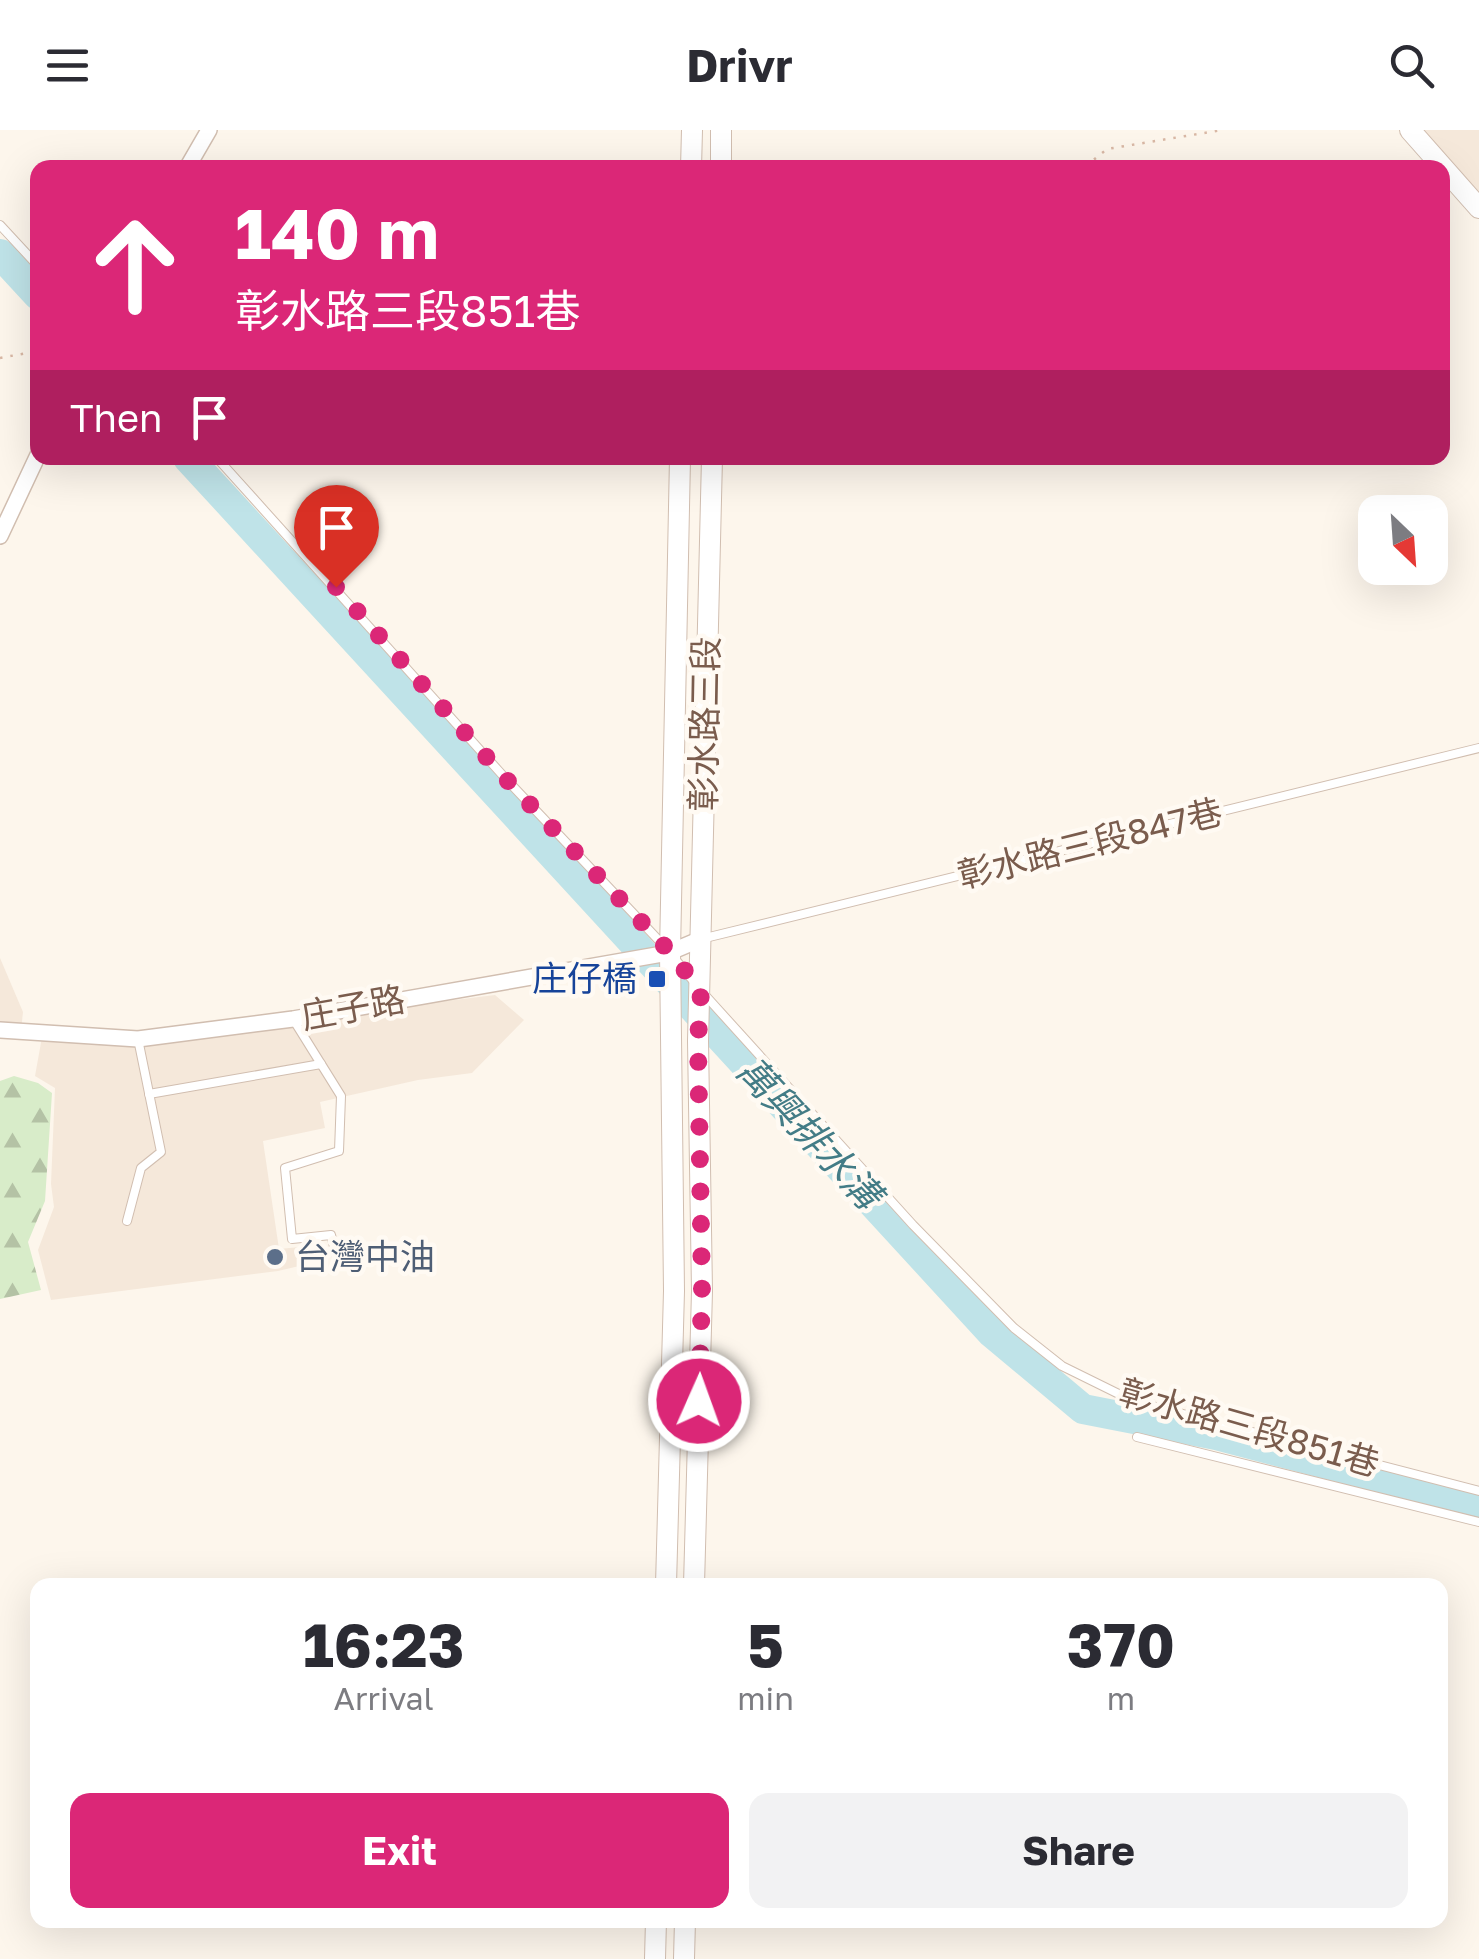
<!DOCTYPE html>
<meta charset="utf-8">
<style>
:root{--surface:#fff;--page:#f2f2f3;--text:#2b2b33;--muted:#7c7c81;--accent:#db2777}
body{margin:0;font-family:"Golos Text","Noto Sans TC",sans-serif;background:var(--page);color:var(--text);height:100vh;display:flex;flex-direction:column;font-size:38px;white-space:nowrap}
*{box-sizing:border-box;margin:0}
p{font-size:32px;color:var(--muted)}
.icon{flex:none;width:55px;height:55px;fill:none;stroke:currentColor;stroke-width:2;stroke-linecap:round;stroke-linejoin:round}
.map{position:relative;flex:1;overflow:hidden}
.side{position:absolute;left:30px;top:1448px;width:1418px;height:350px;display:flex;flex-direction:column;background:var(--surface);border-radius:20px;box-shadow:0 10px 40px #0002}
.side>*{flex:none}
.top-card{position:absolute;left:30px;top:30px;width:1420px;height:305px;border-radius:20px;box-shadow:0 10px 40px #0002;background:#db2777;color:#fff;overflow:hidden}
.needle{width:65px;rotate:155deg}
.tools{position:absolute;left:1358px;top:365px;display:grid;gap:20px}
.tools a{display:grid;place-items:center;width:90px;height:90px;border-radius:20px;background:var(--surface);box-shadow:0 10px 40px #0002;font-size:50px}
.pin{position:absolute;display:grid;place-items:center;width:85px;height:85px;color:#fff;margin:-102px -42px;border-radius:50% 50% 50% 0;rotate:-45deg;box-shadow:0 0 10px #0007}
.pin .icon{rotate:45deg}
.me{position:absolute;width:110px;margin:-55px;rotate:2deg;stroke-linejoin:round;filter:drop-shadow(0 0 8px #0008)}
.turn{display:flex;align-items:center;gap:35px;height:210px;padding:0 40px;font-size:45px}
.turn .icon{width:130px;height:130px;stroke-width:2.5}
.turn b{display:block;font-size:70px;line-height:85px}
.then{display:flex;align-items:center;height:95px;padding:0 40px;background:#0003;gap:20px;font-size:38px}
.eta{display:flex;justify-content:space-evenly;align-items:center;height:170px;text-align:center}
.eta b{font-size:60px;font-weight:700;line-height:70px}
.button{display:flex;gap:20px;margin-top:auto;padding:20px 40px}
.button a{flex:1;height:115px;border-radius:20px;background:var(--accent);color:#fff;font-size:40px;font-weight:700;line-height:115px;text-align:center}
.button a+a{background:var(--page);color:var(--text)}
header{display:flex;justify-content:space-between;align-items:center;height:130px;padding:0 40px;background:var(--surface);font-size:45px;font-weight:700}
.map>svg:first-child{display:block}
.residential{fill:#f5e8da}
.forest{fill:url(#forest-firs)}
.lines{fill:none;stroke-linecap:round;stroke-linejoin:round}
.river{stroke:#bfe3e8;stroke-width:30}
.service-casing{stroke:#d1beb0;stroke-width:10}
.minor-casing{stroke:#d1beb0;stroke-width:18}
.tertiary-casing{stroke:#d1beb0;stroke-width:22}
.path{stroke:#d9b8a5;stroke-width:2.5;stroke-dasharray:2.5 8;stroke-linecap:butt}
.service{stroke:#fff;stroke-width:8}
.minor{stroke:#fff;stroke-width:15}
.tertiary{stroke:#fff;stroke-width:20}
.route{stroke:#db2777;stroke-width:18;stroke-dasharray:0 32.4}
.transit-dot{fill:#1a4fb4;stroke:#fffaf3;stroke-width:4}
.service-dot{fill:#5c6f8a;stroke:#fffaf3;stroke-width:4}
.labels{text-anchor:middle;stroke-width:9;stroke-linejoin:round;paint-order:stroke}
.street-label{font-size:35px;fill:#7a5c4d;stroke:#fffaf3}
.transit-label{font-size:35px;fill:#164399;stroke:#fffaf3;text-anchor:end}
.service-label{font-size:35px;fill:#4e5e75;stroke:#fffaf3;text-anchor:start}
.water-label{font-size:38px;font-style:italic;fill:#437c86;stroke:#fffaf3}
</style>
<header><svg class="icon" aria-label="menu" viewBox="0 0 24 24"><path d="M4 6h16M4 12h16M4 18h16"/></svg>Drivr<svg class="icon" aria-label="search" viewBox="0 0 24 24"><circle cx="10" cy="10" r="6"/><path d="M15 15l6 6"/></svg></header>
<div class="map">
<svg width="1479" height="1829" viewBox="0 0 1479 1829">
<defs>
<pattern id="forest-firs" width="22" height="20" patternUnits="userSpaceOnUse" patternTransform="scale(2.5)"><rect width="22" height="20" fill="#d8ecc9"/><path d="M5 1l3.5 6h-7zM16 11l3.5 6h-7z" fill="#b4c2a5"/></pattern>
</defs>
<rect width="100%" height="100%" fill="#fdf6ec"/>
<!-- residential -->
<g class="residential">
<polygon points="1420,0 1479,0 1479,67"/>
<polygon points="0,828 23,882 20,910 0,908"/>
<polygon points="495,865 524,890 472,943 418,950 320,972 325,998 263,1011 279,1119 310,1116 312,1133 278,1141 51,1170 38,1120 54,1077 51,1054 55,958 35,946 42,907 121,911"/>
</g>
<!-- forest -->
<polygon class="forest" points="14,946 38,953 52,963 45,1071 28,1112 41,1160 0,1169 0,951"/>
<g class="lines">
<!-- river -->
<g class="river">
<polyline points="0,124 38,165"/>
<polyline points="188,328 992,1203 1083,1279 1216,1305 1479,1374"/>
</g>
<!-- service casing -->
<g class="service-casing">
<g id="service">
<polyline points="0,95 38,136"/>
<polyline points="217,328 506,649 666,818"/>
<polyline points="701,809 1479,618"/>
<polyline points="675,829 695,853"/>
<polyline points="704,864 913,1095 1014,1198 1062,1236 1133,1271 1479,1361"/>
<polyline points="293,889 341,966 339,1021 285,1038 292,1109 331,1105 336,1124"/>
<polyline points="149,964 321,934"/>
<polyline points="127,1091 141,1038 161,1022 138,909"/>
<polyline points="1137,1307 1479,1392"/>
</g>
</g>
<!-- minor casing -->
<g class="minor-casing">
<g id="minor">
<polyline points="187,38 209,0"/>
<polyline points="0,406 38,325"/>
<polyline points="0,900 138,909 293,889 668,823 701,809"/>
</g>
</g>
<!-- tertiary casing -->
<g class="tertiary-casing">
<g id="tertiary">
<polyline points="1410,0 1479,78"/>
<polyline points="691,38 692,0"/>
<polyline points="721,38 721,0"/>
<polyline points="666,1455 674,1161 670,822 680,328"/>
<polyline points="694,1455 702,1161 698,911 712,328"/>
<polyline points="655,1829 656,1790"/>
<polyline points="684,1829 685,1790"/>
</g>
</g>
<!-- path -->
<g class="path">
<polyline points="1064,38 1091,32 1107,19 1222,0"/>
<polyline points="0,228 38,221"/>
</g>
<!-- service -->
<use href="#service" class="service"/>
<!-- minor -->
<use href="#minor" class="minor"/>
<!-- tertiary -->
<use href="#tertiary" class="tertiary"/>
</g>
<g class="lines">
<!-- route -->
<polyline class="route" points="336,457 506,649 670,822 701,861 698,911 702,1161 699,1271"/>
</g>
<!-- markers -->
<rect class="transit-dot" x="647" y="839" width="20" height="20" rx="5"/>
<circle class="service-dot" cx="275" cy="1127" r="10"/>
<g class="labels">
<!-- street labels -->
<g class="street-label">
<text transform="translate(705 594) rotate(-89)" y="12">彰水路三段</text>
<text transform="translate(1090 714) rotate(-14)" y="12">彰水路三段847巷</text>
<text transform="translate(353 878) rotate(-10)" y="12">庄子路</text>
<text transform="translate(1249 1298) rotate(16)" y="12">彰水路三段851巷</text>
</g>
<!-- transit labels -->
<g class="transit-label">
<text x="637" y="861">庄仔橋</text>
</g>
<!-- service labels -->
<g class="service-label">
<text x="295" y="1139">台灣中油</text>
</g>
<!-- water labels -->
<g class="water-label">
<text transform="translate(809 1003) rotate(47)" y="13">萬興排水溝</text>
</g>
</g>
</svg>
<div class="tools">
<a><svg class="needle" viewBox="-14 -14 28 28"><path d="M0-13l5 13h-10z" fill="#e53935"/><path d="M0 13l5-13h-10z" fill="#7c7c81"/></svg></a>
</div>
<div class="pin" style="left:336px;top:457px;background:#d93025"><svg class="icon" aria-label="arrive" viewBox="0 0 24 24"><path d="M6 21V4h12l-3 4 3 4H6"/></svg></div>
<svg class="me" style="left:699px;top:1271px" viewBox="-20 -20 40 40"><circle r="17" fill="#db2777" stroke="#fff" stroke-width="3"/><path d="M0-11L8 9 0 5-8 9z" fill="#fff"/></svg>
<div class="top-card">
<div class="turn"><svg class="icon" aria-label="ahead" viewBox="0 0 24 24"><path d="M12 20V5M6 11l6-6 6 6"/></svg><div><b>140 m</b>彰水路三段851巷</div></div>
<div class="then">Then<svg class="icon" aria-label="arrive" viewBox="0 0 24 24"><path d="M6 21V4h12l-3 4 3 4H6"/></svg></div>
</div>
<section class="side">
<div class="eta">
<div><b>16:23</b><p>Arrival</p></div>
<div><b>5</b><p>min</p></div>
<div><b>370</b><p>m</p></div>
</div>
<div class="button"><a>Exit</a><a>Share</a></div>
</section>
</div>
